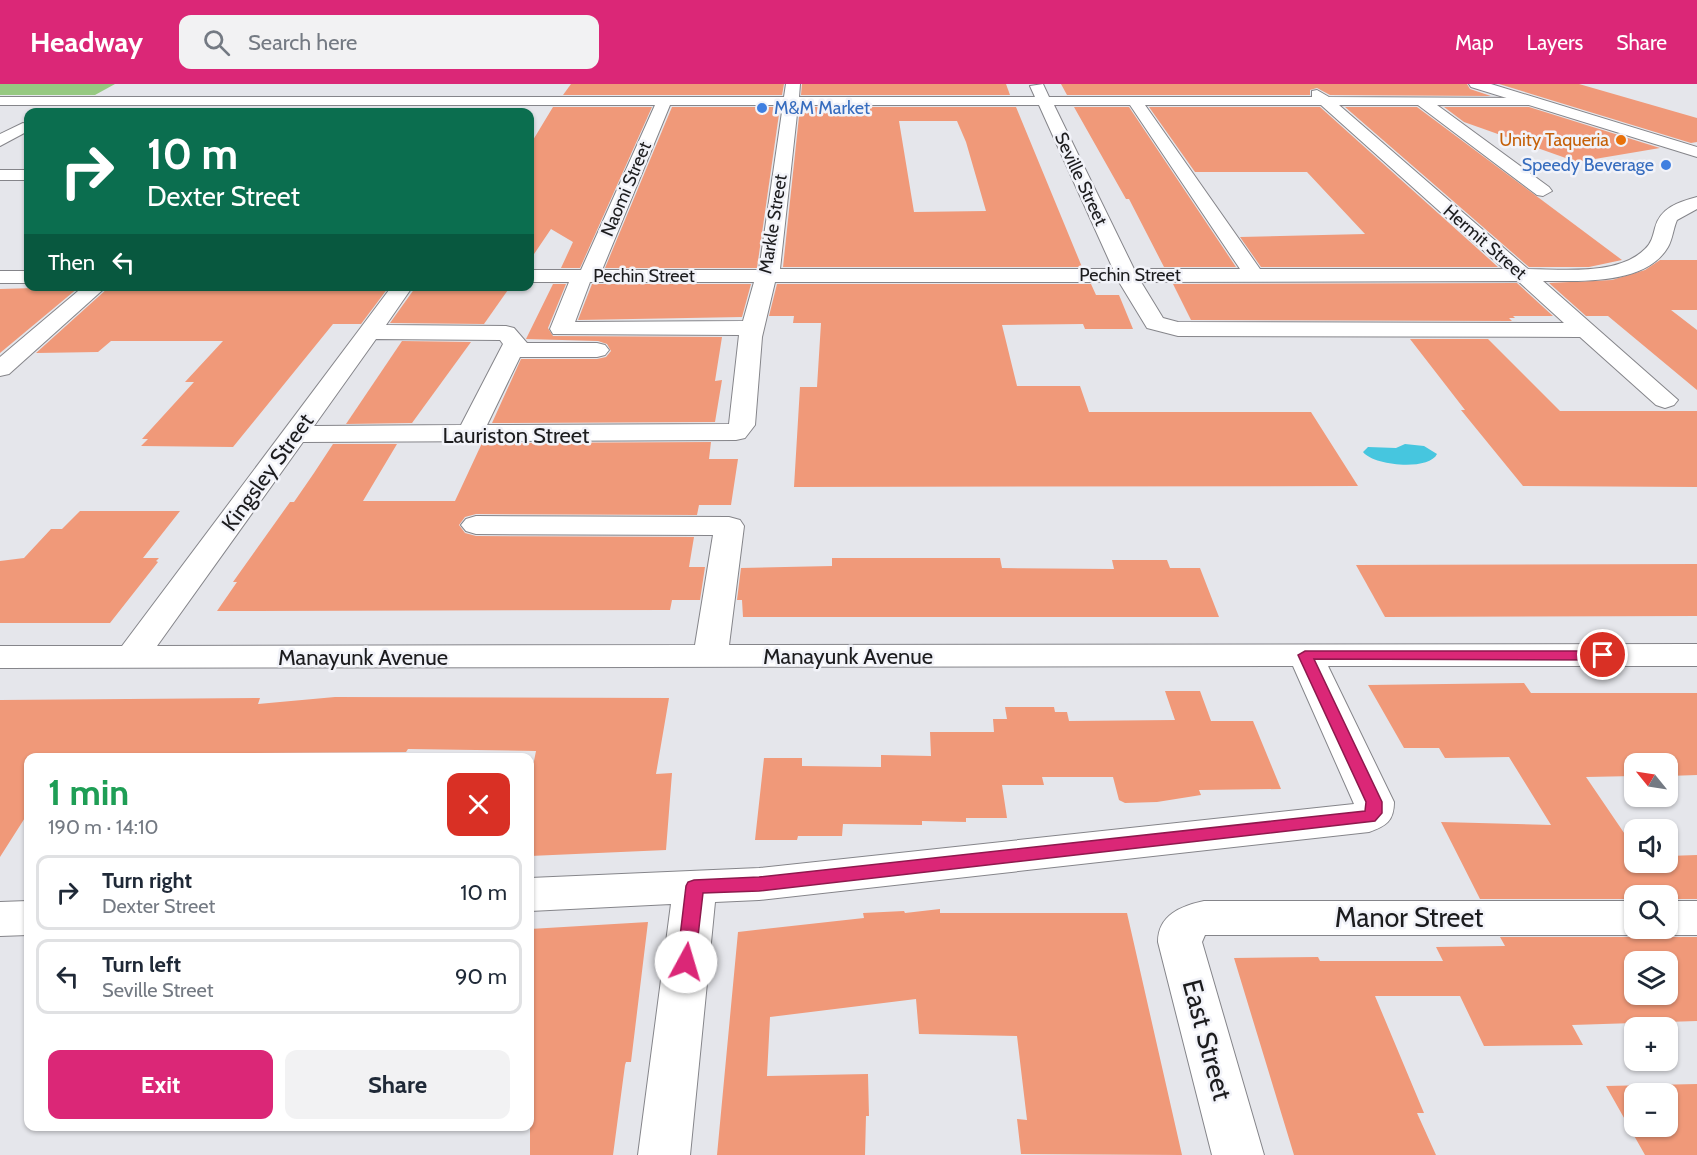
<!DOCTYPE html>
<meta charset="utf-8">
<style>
:root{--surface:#fff;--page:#f2f2f3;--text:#1f2937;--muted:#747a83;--line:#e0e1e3;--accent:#db2777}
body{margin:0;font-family:Cabin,sans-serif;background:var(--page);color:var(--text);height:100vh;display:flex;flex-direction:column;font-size:22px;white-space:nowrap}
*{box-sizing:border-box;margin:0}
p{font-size:20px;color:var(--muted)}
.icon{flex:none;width:33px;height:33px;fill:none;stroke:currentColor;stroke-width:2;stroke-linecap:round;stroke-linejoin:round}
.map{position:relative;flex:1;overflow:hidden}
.panel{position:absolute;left:24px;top:669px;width:510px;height:378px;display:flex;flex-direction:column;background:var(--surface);border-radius:12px;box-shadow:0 2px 4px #0004}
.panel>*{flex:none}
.banner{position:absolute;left:24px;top:24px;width:510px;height:183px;border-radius:12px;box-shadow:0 2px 4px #0004;background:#0b6e4f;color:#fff;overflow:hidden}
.needle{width:39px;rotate:300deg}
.buttons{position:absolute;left:1624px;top:669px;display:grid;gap:12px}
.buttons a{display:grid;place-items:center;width:54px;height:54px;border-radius:12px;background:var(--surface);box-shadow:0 2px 4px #0004;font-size:30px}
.pin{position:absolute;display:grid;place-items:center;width:51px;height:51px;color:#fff;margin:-26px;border:3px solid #fff;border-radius:50%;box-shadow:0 2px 6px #0007}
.me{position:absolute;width:66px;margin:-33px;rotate:6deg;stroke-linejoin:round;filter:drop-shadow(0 0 4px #0008)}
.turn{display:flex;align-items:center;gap:21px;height:126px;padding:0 24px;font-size:27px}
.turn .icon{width:78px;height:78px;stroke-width:2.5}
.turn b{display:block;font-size:42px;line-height:51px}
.then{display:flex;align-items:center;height:57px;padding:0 24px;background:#0003;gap:12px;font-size:22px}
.round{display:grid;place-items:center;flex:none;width:63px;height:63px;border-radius:12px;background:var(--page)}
.headline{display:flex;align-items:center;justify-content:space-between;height:102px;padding:0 24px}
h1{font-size:36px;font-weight:800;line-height:45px;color:#1e9e55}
.action{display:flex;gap:12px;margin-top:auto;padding:12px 24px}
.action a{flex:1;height:69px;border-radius:12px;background:var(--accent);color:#fff;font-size:24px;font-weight:800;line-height:69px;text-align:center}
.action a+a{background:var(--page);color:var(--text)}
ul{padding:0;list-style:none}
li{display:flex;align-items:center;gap:18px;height:75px;margin:0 12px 9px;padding:0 12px;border:3px solid var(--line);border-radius:12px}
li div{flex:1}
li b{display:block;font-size:22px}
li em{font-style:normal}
header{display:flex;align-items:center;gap:36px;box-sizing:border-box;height:84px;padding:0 30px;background:var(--accent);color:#fff}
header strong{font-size:28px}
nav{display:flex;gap:33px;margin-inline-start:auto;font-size:21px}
.search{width:420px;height:54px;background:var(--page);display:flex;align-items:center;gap:15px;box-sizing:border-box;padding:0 21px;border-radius:12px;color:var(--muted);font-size:22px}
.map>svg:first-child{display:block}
.green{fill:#96c981}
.water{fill:#46c6df}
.building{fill:#f09979;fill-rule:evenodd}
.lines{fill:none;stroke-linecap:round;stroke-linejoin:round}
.minor-casing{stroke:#85858a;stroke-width:2}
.major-casing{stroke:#85858a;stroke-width:2}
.minor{fill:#fff;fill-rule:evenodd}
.major{fill:#fff;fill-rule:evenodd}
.route{fill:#db2777;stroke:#8e194d;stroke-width:1.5}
.shop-dot{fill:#3f7fe0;stroke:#f2f3f9;stroke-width:2}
.food-dot{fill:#e8710a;stroke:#f2f3f9;stroke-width:2}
.labels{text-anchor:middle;stroke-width:5;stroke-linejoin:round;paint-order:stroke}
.far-shop-label{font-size:18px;fill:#366cbe;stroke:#f2f3f9;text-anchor:start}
.far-food-label{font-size:18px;fill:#c56008;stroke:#f2f3f9;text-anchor:end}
.far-street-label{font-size:18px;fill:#1c1c1e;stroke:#f2f3f9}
.street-label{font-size:22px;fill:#1c1c1e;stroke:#f2f3f9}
.near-street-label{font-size:27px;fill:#1c1c1e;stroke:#f2f3f9}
</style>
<header>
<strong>Headway</strong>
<div class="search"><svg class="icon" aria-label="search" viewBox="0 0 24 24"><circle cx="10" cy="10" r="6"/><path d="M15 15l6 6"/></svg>Search here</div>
<nav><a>Map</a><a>Layers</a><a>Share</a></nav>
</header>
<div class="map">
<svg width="1697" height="1071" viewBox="0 0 1697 1071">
<rect width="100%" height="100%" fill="#e5e6eb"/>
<!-- green -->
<polygon class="green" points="0,0 115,0 95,11 0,11"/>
<!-- water -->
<path class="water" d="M 1405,360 L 1424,362 L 1437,370 C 1429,387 1374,382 1363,368 L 1368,363 L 1396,364 Z"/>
<!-- building -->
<g class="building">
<polygon points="571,0 784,0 782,11 563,11"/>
<polygon points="802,0 1006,0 1010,11 801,11"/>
<polygon points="1061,0 1467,0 1470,5 1491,12 1330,11 1317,4 1310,6 1310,11 1067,11"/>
<polygon points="1499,0 1579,0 1697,34 1697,58 1691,59"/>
<polygon points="553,23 652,23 580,184 561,184 573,158 551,145 530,176 530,61"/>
<polygon points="672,23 780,23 757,184 605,184"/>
<path d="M 800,23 L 1016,23 L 1082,183 L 783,183 ZM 899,37 L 957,37 L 966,58 L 986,127 L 914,128 Z"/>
<polygon points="1074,23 1129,23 1236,183 1164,183 1129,115 1126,115"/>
<polygon points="1149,23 1320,23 1498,183 1261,183 1240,153 1365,150 1307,88 1195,88"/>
<polygon points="1345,23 1417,23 1622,176 1589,183 1529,183"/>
<polygon points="1444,23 1529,23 1660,64 1577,78 1464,38"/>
<polygon points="1660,176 1697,176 1697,226 1671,226 1697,246 1697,306 1608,232 1586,232 1549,199 1612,196 1645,186"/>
<polygon points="1517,199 1553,232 1513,232 1515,234 1509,234 1512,237 1191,236 1173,200"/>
<polygon points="553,200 566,200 548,244 553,252 722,253 715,297 722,296 715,338 492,339 521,275 597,275 606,273 611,267 607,260 598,257 526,255"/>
<polygon points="592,200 751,200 742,233 578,236"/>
<polygon points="777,200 1091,200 1096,211 1119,211 1133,245 1085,245 1083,240 1002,241 1017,302 1080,302 1089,328 1311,328 1358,402 794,403 800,303 817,303 821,239 793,239 794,232 769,232"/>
<polygon points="218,202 388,204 361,240 333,240 233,363 141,362 148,355 142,355 194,298 185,298 223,257 111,257 98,268 36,269 108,204"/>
<polygon points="510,203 484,240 390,239 415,204"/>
<polygon points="35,204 78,204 0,269 0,205"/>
<polygon points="1410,255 1488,255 1560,327 1697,327 1697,403 1523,402 1461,326 1465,326"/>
<polygon points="402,257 471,258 412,339 346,340"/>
<polygon points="711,358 709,375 738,375 731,421 699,421 697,431 476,430 465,433 459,441 465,449 476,452 694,453 689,483 705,483 700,516 672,516 670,526 217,527 237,498 233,498 290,418 294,418 314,389 333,360 397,360 363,417 455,417 482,359"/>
<polygon points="80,427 180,427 143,474 159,474 156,477 158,478 110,539 0,539 0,477 24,474 51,445 62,445"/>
<polygon points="832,474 1000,474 1002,484 1114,485 1112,476 1167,476 1170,484 1200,484 1219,533 743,533 742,516 737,516 741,484 832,482"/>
<polygon points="1697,480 1697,532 1385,533 1356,481"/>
<polygon points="1524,599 1531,609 1697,609 1697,691 1668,692 1668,680 1635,680 1635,692 1586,693 1635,765 1635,778 1668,778 1668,772 1697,771 1697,815 1668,815 1668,812 1635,812 1635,815 1480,815 1441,738 1551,741 1509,673 1445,674 1439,664 1404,664 1368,601"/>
<polygon points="1165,607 1200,607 1211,637 1253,637 1281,705 1199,706 1201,711 1157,718 1125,719 1119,716 1113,693 1042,693 1044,701 1002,701 1007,734 966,734 966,738 922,737 922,741 843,740 842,752 798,752 797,756 755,756 764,674 802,674 802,682 881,683 881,671 931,672 930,648 994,648 993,635 1007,635 1005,623 1054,623 1055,628 1067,628 1069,637 1175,636"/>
<polygon points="335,613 669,614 656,690 672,689 666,766 530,772 530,697 536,667 408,665 406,668 66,670 64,674 28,674 28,729 0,773 0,616 260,614 258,620"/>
<polygon points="940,825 940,829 1127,829 1182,1071 1021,1070 1017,1035 1027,1036 1017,952 919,950 916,915 770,933 767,992 868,990 869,1032 866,1032 865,1071 717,1071 738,848 864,834 863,829 904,827 905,829"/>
<polygon points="648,838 631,978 626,978 625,981 613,1071 530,1071 530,845"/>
<path d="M 1651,846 L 1668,853 L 1697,853 L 1697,937 L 1572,941 L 1583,961 L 1484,962 L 1460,912 L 1375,912 L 1424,1029 L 1417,1029 L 1436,1071 L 1294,1071 L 1234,874 L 1318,873 L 1320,877 L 1443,877 L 1436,863 L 1505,862 L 1500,853 L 1635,853 ZM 1635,878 L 1668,878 L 1668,910 L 1635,910 Z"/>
<path d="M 1697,1000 L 1697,1071 L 1645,1071 L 1606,1002 ZM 1635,1010 L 1668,1010 L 1668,1042 L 1635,1042 Z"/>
</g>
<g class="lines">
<!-- minor casing -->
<g class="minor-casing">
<g id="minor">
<path d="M 786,0 L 800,0 L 799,13 L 1035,13 L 1030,2 L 1043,0 L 1049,13 L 1312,13 L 1312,7 L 1317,6 L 1329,13 L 1537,14 L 1539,17 L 1532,21 L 1437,21 L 1549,103 L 1552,107 L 1543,112 L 1537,111 L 1418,21 L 1339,21 L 1528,185 C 1563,185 1618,192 1645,165 C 1651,160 1653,152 1655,144 C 1660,124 1678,118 1697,113 L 1697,125 L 1677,136 C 1673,145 1673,154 1668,163 C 1646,201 1581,197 1543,197 L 1678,316 L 1674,321 L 1665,324 L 1656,321 L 1580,253 L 1178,252 L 1147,244 L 1119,198 L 775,198 L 762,253 L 755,341 L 745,354 L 736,356 L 303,358 L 157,562 L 695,561 L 713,451 L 476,450 L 466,447 L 461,441 L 466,435 L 476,432 L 729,433 L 740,436 L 744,442 L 729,561 L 1697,560 L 1697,582 L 1328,582 L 1394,718 C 1394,737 1386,742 1369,748 L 759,816 L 715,818 L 690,1071 L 638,1071 L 671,820 L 530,827 L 530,794 L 759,784 L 1354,720 L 1293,582 L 0,584 L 0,562 L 122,562 L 392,202 L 413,202 L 386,241 L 506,242 L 514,244 L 527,259 L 597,259 L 605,261 L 609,266 L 605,271 L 597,273 L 520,273 L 487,341 L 729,340 L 739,251 L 553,250 L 550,245 L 569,198 L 530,198 L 530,186 L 581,186 L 655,21 L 0,21 L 0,13 L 784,13 ZM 670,21 L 783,21 L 759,186 L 602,186 ZM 798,21 L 1039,21 L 1113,185 L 780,185 ZM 1054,21 L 1130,21 L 1240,185 L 1134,185 ZM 1145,21 L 1321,21 L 1504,185 L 1260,185 ZM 1518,197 L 1564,239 L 1178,238 L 1163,234 L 1141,198 ZM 590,198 L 754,198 L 743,237 L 575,238 ZM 376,255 L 500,256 L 503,260 L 461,341 L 314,342 Z"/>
<polygon points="23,39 28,41 28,47 0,62 0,50"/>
<rect x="0" y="86" width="28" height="10"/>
<rect x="0" y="187" width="28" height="12"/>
<polygon points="84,202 107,202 9,290 0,292 0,273"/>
<polygon points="28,817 28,851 0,852 0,818"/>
<path d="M 1204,817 L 1635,817 L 1635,844 L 1651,844 L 1635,851 L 1205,851 L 1202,858 L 1264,1071 L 1212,1071 L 1158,858 C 1158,831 1181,822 1204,817 Z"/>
<polygon points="1668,817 1697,817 1697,851 1668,851 1653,846 1668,844"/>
</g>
</g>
<!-- major casing -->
<g class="major-casing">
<polygon id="major" points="1469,0 1491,0 1697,63 1697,73 1471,3"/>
</g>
<!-- minor -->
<use href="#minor" class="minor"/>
<!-- major -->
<use href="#major" class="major"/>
</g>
<!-- route -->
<polygon class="route" points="1305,567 1603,567 1610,571 1603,576 1314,575 1382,718 1382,729 1375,737 759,807 703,809 695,878 693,883 686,885 679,883 677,878 686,802 688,798 694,796 759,793 1365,727 1366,718 1298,571"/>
<!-- markers -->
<g class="shop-dot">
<circle cx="762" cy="24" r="6"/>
<circle cx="1666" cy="81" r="6"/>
</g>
<circle class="food-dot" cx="1621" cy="56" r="6"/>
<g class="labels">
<!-- far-shop labels -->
<g class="far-shop-label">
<text x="774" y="30">M&amp;M Market</text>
<text x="1654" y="87" text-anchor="end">Speedy Beverage</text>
</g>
<!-- far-food labels -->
<g class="far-food-label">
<text x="1609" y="62">Unity Taqueria</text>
</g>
<!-- far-street labels -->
<g class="far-street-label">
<text transform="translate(1081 95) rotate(65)" y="6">Seville Street</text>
<text transform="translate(626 105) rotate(-67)" y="6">Naomi Street</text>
<text transform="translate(773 140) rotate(-81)" y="6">Markle Street</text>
<text transform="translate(1485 158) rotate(41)" y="6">Hermit Street</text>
<text x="1130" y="197">Pechin Street</text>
<text x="644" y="198">Pechin Street</text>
</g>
<!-- street labels -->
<g class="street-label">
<text x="516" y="359">Lauriston Street</text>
<text transform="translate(267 388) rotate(-54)" y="8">Kingsley Street</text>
<text x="848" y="580">Manayunk Avenue</text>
<text x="363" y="581">Manayunk Avenue</text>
</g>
<!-- near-street labels -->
<g class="near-street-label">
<text x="1409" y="843">Manor Street</text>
<text transform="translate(1207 956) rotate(75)" y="9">East Street</text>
</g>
</g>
</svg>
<div class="buttons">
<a><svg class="needle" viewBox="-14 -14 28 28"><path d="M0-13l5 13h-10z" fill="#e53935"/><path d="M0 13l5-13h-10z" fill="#747a83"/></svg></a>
<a><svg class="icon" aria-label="sound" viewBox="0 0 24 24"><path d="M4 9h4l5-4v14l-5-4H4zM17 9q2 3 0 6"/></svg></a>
<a><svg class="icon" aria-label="search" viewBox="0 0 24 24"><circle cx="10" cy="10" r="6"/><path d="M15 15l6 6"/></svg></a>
<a><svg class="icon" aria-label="layers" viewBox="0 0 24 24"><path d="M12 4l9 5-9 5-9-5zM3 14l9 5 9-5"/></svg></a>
<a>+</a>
<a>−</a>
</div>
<div class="pin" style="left:1603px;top:571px;background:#d93025"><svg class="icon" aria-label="arrive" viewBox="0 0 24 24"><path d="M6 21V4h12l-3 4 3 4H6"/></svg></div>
<svg class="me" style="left:686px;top:878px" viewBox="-20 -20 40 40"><circle r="19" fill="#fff"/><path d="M0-13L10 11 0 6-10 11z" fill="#db2777"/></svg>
<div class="banner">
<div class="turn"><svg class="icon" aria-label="right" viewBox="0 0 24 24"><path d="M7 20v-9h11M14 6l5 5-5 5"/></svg><div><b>10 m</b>Dexter Street</div></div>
<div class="then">Then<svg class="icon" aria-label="left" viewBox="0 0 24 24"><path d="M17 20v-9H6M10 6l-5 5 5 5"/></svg></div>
</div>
<section class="panel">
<div class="headline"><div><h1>1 min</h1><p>190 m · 14:10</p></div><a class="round" style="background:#d93025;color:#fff"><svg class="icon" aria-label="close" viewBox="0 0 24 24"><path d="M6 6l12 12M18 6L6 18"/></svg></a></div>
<ul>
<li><svg class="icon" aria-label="right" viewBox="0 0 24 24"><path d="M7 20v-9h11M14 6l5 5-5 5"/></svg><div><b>Turn right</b><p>Dexter Street</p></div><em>10 m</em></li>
<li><svg class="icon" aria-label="left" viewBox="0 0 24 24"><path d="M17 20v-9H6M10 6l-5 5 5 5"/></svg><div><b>Turn left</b><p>Seville Street</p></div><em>90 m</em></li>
</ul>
<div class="action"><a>Exit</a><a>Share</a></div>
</section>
</div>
